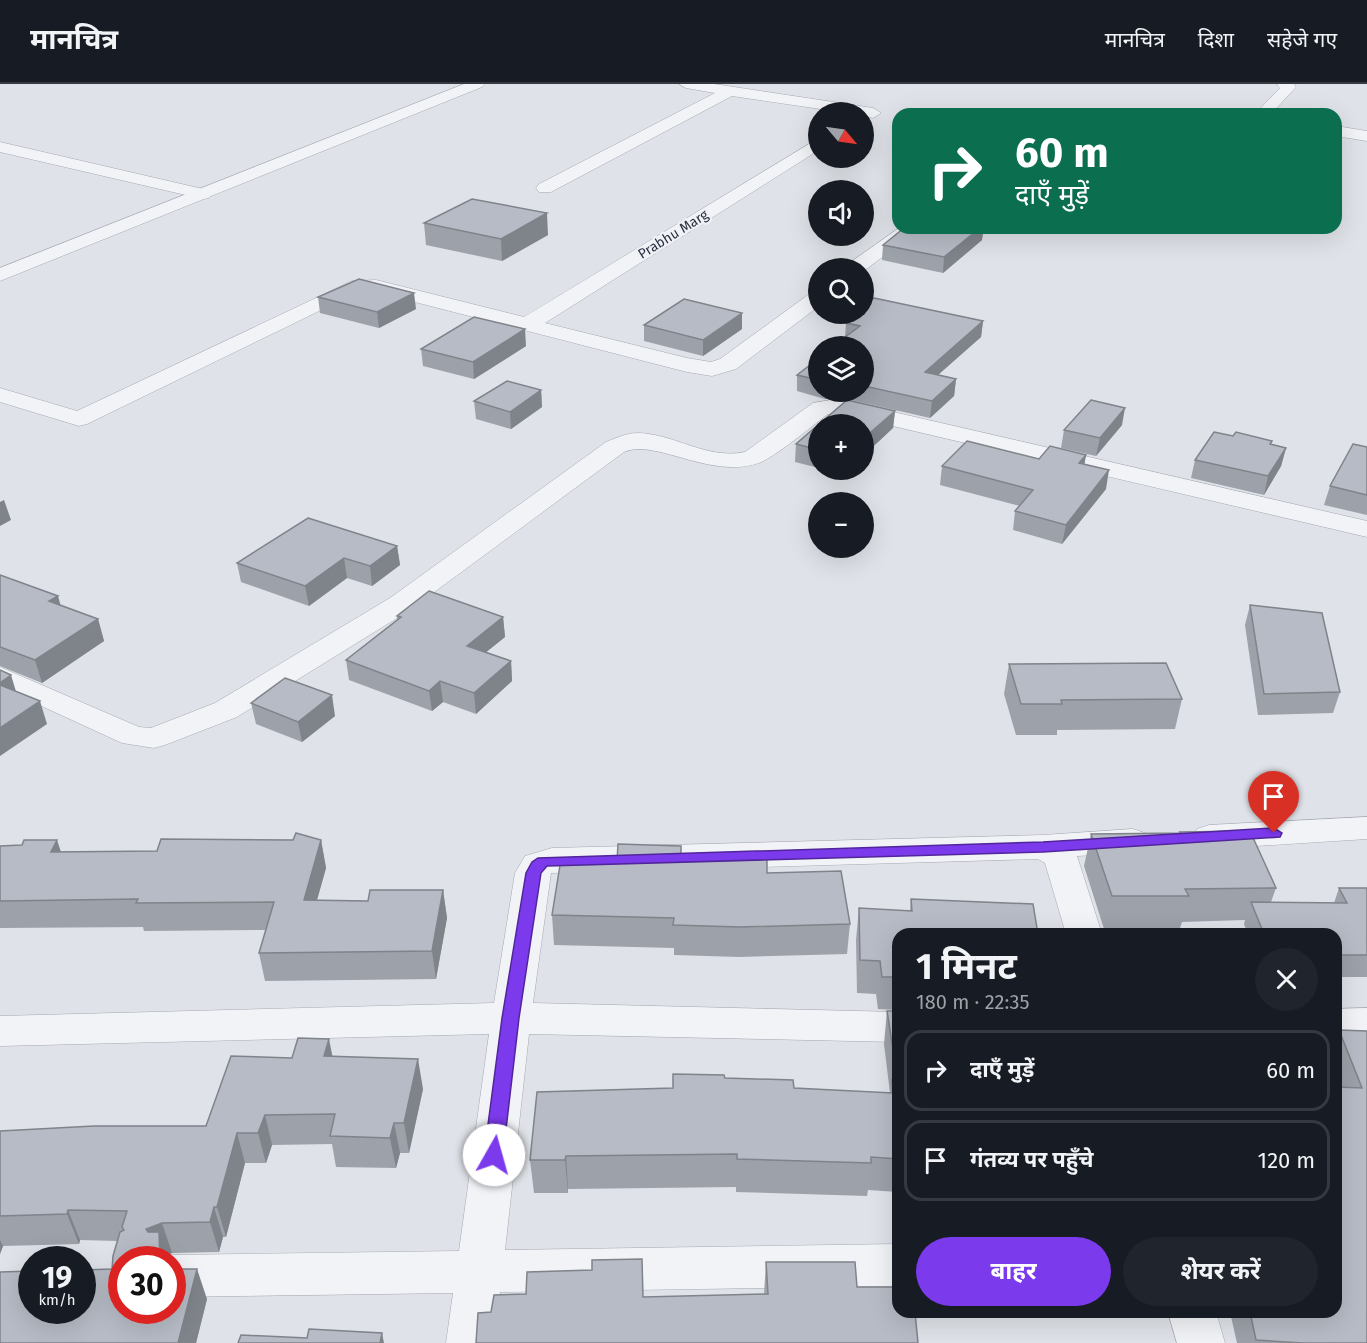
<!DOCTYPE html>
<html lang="hi">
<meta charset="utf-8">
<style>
:root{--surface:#171b24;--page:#20242c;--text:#f1f3f6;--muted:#9ea1a6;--line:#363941;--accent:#7c3aed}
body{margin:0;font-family:"Fira Sans","Noto Sans Devanagari",sans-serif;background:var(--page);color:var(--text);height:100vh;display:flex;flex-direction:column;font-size:22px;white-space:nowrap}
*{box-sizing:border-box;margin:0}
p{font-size:20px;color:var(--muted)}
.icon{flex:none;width:33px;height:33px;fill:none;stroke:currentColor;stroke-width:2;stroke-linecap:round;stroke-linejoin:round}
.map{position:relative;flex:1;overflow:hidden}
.details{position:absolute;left:892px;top:844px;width:450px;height:390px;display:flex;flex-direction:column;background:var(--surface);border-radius:18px;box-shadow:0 6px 24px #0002}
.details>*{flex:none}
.top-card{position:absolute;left:892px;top:24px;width:450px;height:126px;border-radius:18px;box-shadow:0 6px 24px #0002;background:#0b6e4f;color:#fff;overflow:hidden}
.needle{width:39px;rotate:119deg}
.buttons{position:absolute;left:808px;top:18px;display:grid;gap:12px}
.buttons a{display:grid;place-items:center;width:66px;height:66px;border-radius:50%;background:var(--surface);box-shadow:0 6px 24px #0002;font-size:30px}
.speed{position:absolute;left:18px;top:1162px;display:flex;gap:12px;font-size:30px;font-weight:700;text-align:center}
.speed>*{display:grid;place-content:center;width:78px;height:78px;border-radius:50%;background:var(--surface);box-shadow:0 6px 24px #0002;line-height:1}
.speed small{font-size:15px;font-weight:400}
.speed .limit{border:9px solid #d22;background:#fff;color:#111}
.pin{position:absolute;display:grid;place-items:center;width:51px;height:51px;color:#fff;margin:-62px -26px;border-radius:50% 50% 50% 0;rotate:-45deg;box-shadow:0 0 6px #0007}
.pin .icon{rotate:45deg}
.me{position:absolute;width:66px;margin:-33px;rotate:7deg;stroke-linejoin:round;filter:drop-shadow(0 0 4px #0008)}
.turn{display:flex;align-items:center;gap:21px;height:126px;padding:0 24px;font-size:27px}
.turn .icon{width:78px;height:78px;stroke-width:2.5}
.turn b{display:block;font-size:42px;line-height:51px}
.round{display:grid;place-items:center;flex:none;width:63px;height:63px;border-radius:32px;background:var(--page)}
.overview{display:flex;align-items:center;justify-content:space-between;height:102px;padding:0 24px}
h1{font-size:36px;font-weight:700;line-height:45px}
.cta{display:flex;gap:12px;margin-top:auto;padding:12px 24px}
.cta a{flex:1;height:69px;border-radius:36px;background:var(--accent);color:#fff;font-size:24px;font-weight:700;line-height:69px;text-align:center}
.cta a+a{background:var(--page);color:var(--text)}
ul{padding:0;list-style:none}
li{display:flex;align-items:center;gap:18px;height:81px;margin:0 12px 9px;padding:0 12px;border:3px solid var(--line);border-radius:18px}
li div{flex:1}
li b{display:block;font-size:22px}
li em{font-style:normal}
header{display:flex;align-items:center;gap:36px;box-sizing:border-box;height:84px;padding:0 30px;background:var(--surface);border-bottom:2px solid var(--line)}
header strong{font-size:28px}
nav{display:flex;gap:33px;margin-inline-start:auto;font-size:21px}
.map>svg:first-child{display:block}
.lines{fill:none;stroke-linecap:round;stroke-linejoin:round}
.minor-casing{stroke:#a4a9b2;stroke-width:1}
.tertiary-casing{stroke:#a4a9b2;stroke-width:1}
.minor{fill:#f2f3f7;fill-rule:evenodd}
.tertiary{fill:#f2f3f7;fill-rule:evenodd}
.wall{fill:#9da1a9}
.shaded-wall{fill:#7f838a}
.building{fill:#b6bbc5;stroke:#7f838a;stroke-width:1.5}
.route{fill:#7c3aed;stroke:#51269a;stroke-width:1.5}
.labels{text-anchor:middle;stroke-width:4.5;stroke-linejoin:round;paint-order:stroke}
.far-street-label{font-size:14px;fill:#28303f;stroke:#eff1f6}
</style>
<header>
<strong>मानचित्र</strong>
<nav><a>मानचित्र</a><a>दिशा</a><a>सहेजे गए</a></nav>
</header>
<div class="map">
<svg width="1367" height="1259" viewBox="0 0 1367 1259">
<rect width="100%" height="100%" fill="#dfe2e8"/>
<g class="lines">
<!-- minor casing -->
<g class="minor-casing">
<g id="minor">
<polygon points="679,0 714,0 873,24 881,29 873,34 864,32 864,28 841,28 732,12 551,108 539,108 536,104 539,100 715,9 686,4"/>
<polygon points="1277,0 1294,0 1296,3 1271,30 1255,30 1280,4"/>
<polygon points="1336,42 1367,47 1367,57 1336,52"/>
<polygon points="819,54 819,66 545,239 687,274 711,278 720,275 812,208 819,206 819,222 736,285 712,292 687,288 376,208 356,209 87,340 79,342 0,318 0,304 77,327 352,197 376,196 524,233"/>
<polygon points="0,58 203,105 209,106 212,110 209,114 203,115 0,68"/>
<polygon points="899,144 920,144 864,187 864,184 846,184 848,180"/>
<path d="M 837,315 L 1367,437 L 1367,453 L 837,329 L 828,330 C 812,342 775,373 759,379 C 710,396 655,354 624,368 L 410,526 L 237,633 L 165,661 L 154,664 L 122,659 L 0,603 L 0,583 L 139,643 L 151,644 L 215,619 L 390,514 L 606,358 C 616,354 627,349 638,349 C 675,350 707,376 745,368 L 813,319 Z"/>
<polygon points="1367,733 1367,755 1209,765 1197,761 1192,753 1197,745 1209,741"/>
<polygon points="1133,745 1145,749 1150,757 1145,765 1133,769 1077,772 1102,850 1066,850 1045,779 1038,775 551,789 533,919 898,928 898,958 529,950 505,1166 898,1160 898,1202 500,1208 494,1259 446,1259 453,1209 172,1213 172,1176 159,1176 172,1171 459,1167 489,950 0,962 0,932 494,919 515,789 525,772 552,764 1043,751"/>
<polygon points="1367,924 1367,954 1336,955 1336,925"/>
<polygon points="1168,1228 1216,1228 1225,1259 1177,1259"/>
</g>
</g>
<!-- tertiary casing -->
<g class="tertiary-casing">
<polygon id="tertiary" points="464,0 485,0 482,3 0,197 0,184"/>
</g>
<!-- minor -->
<use href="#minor" class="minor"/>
<!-- tertiary -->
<use href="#tertiary" class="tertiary"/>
</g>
<!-- wall -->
<g class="wall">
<polygon points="424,139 548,151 502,177 426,161"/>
<polygon points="982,156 943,189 882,176 883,161"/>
<polygon points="318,213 416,225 379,244 320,229"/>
<polygon points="983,237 981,253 938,291 956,295 954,312 930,334 838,313 825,315 797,307 797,291 819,274 819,308 864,308 864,262 845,253 846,239"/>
<polygon points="644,241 742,245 703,272 644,257"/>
<polygon points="526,262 474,295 423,282 421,265"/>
<polygon points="541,306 542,323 511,345 476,335 474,317"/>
<polygon points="847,316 895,327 893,344 864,371 864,340 819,340 819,384 795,378 796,360"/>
<polygon points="1122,341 1096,372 1061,364 1064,346"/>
<polygon points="1233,352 1272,357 1271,360 1286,364 1281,382 1264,411 1191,394 1195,376"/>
<polygon points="1367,363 1367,431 1324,421 1330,402"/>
<polygon points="1086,371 1084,380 1106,405 1062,460 1013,446 1015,427 1020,422 940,401 942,382"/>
<polygon points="823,386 848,386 843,391"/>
<polygon points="397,462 400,481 372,502 347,494 309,522 241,498 237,479"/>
<polygon points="0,491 61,522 98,535 104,557 42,599 0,582"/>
<polygon points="1250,521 1340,608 1333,629 1258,631 1245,541"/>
<polygon points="397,532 503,533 505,553 486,568 511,577 512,597 476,630 443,618 432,627 349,596 346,576 397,536"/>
<polygon points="1009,580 1182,615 1175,645 1057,646 1057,651 1016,651 1004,610"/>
<polygon points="251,619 335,632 302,658 256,640"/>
<polygon points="1180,748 1276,804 1271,818 1334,819 1339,804 1367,804 1367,893 1336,893 1336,850 1248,850 1244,840 1245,836 1182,838 1180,844 1104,845 1084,782 1091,750 1179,749"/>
<polygon points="321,756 326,784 317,816 368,817 443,806 447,834 436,895 265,897 259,869 266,846 144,847 143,843 0,844 0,762 61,768 157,767"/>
<polygon points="681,762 681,771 767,789 850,840 847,870 739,873 674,871 674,864 554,861 552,831 617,777"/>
<polygon points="911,815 1038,850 898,850 898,926 878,925 876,910 857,909 856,856 859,824 910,827"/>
<polygon points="887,927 898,927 898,1108 868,1106 867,1112 736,1108 736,1103 568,1105 568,1109 534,1109 530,1076 673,1004 725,994 794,1004 890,1009 884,960"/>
<polygon points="1339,946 1367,947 1367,1259 1237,1259 1230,1228 1336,1228 1336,953"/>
<polygon points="332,972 423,1005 409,1069 400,1069 396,1084 336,1083 332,1060 272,1061 266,1079 245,1079 226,1153 223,1153 219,1168 172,1169 167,1171 122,1176 207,1215 196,1259 0,1259 112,1185 118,1157 80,1156 79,1160 3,1162 0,1170 0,1047 206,1042 292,974"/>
<polygon points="766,1178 857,1203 898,1203 491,1228 764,1210"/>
</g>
<!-- shaded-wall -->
<g class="shaded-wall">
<polygon points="547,129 548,151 502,177 501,155"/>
<polygon points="980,144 984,144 982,156 943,189 944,173"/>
<polygon points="414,209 416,225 379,244 377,228"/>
<polygon points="742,229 742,245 703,272 703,256"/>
<polygon points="983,237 981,253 923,304 925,288"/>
<polygon points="525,245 526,262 474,295 473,278"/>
<polygon points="956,295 954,312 930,334 932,317"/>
<polygon points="541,306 542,323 511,345 510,328"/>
<polygon points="826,308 838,308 838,313 825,315"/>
<polygon points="1125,324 1122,341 1096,372 1100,354"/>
<polygon points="895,327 893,344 864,371 864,354"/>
<polygon points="1286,364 1281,382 1264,411 1268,392"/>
<polygon points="1086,371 1083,389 1079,379"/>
<polygon points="843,386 848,386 843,391"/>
<polygon points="1109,386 1106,405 1062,460 1066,441"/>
<polygon points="4,416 11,436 0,442 0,418"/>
<polygon points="397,462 400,481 372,502 370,482"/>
<polygon points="344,474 347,494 309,522 305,502"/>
<polygon points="58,512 64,534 49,517"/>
<polygon points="503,533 505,553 469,582 467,562"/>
<polygon points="98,535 104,557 42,599 35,576"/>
<polygon points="511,577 512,597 476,630 474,609"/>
<polygon points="11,591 18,614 0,606 0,599"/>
<polygon points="440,597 443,618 432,627 429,607"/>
<polygon points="332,611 335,632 302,658 298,638"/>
<polygon points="40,617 47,640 0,672 0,644"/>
<polygon points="57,756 66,783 51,768"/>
<polygon points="321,756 326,784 309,844 304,816"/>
<polygon points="443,806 447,834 436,895 432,867"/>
<polygon points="329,955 335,985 324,972"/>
<polygon points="418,975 423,1005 409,1069 404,1039"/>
<polygon points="265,1031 272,1061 266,1079 258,1049"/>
<polygon points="394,1039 400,1069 396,1084 390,1054"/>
<polygon points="237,1049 245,1079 226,1153 217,1123"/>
<polygon points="566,1072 568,1105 568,1109 565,1076"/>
<polygon points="214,1123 223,1153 219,1168 210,1138"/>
<polygon points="68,1126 80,1156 79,1160 67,1130"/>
<polygon points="162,1139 172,1169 167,1171 169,1176 160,1176 146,1145"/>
<polygon points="0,1156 3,1162 0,1170"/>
<polygon points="197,1185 207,1215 196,1259 178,1259"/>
<polygon points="382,1249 384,1259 380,1259"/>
</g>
<!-- building -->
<g class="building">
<polygon points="472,115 547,129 501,155 424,139"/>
<polygon points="904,144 980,144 944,173 883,161"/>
<polygon points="359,195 414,209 377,228 318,213"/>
<polygon points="874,214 983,237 925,288 956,295 932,317 864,302 864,262 833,262 860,242 846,239 857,230 864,230 864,223"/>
<polygon points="684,215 742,229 703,256 644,241"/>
<polygon points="474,233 525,245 473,278 421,265"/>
<polygon points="819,274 819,296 797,291"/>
<polygon points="507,297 541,306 510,328 474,317"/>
<polygon points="847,316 895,327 864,354 864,340 819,340 819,366 796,360"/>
<polygon points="1091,316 1125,324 1100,354 1064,346"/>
<polygon points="1214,348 1233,352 1236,348 1272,357 1270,360 1286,364 1268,392 1195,376"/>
<polygon points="967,357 1039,375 1050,362 1086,371 1079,379 1109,386 1066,441 1015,427 1033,406 942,382"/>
<polygon points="1353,360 1367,363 1367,411 1330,402"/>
<polygon points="308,434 397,462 370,482 344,474 305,502 237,479"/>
<polygon points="0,491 58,512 49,517 98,535 35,576 0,563"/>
<polygon points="429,507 503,533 467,562 511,577 474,609 440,597 429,607 346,576 401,533 397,532"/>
<polygon points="1250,521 1322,529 1340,608 1264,610"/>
<polygon points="1166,579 1182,615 1061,616 1062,620 1021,620 1009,580"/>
<polygon points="0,586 11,591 0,599"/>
<polygon points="285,594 332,611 298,638 251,619"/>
<polygon points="0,601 40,617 0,644"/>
<polygon points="1250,747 1276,804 1185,805 1189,812 1112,812 1091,750 1181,749 1180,748"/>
<polygon points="296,749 321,756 304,816 368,817 370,806 443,806 432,867 259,869 274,818 136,819 138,815 0,817 0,762 22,761 24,756 57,756 51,768 157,767 161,755 293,756"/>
<polygon points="618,760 681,762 681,771 767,773 767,789 841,787 850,840 740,843 673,841 674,834 552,831 561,775 617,777"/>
<polygon points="1339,804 1367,804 1367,871 1336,871 1336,850 1264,850 1251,818 1347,819"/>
<polygon points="911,815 1033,820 1038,850 898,850 898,893 882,893 880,877 860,876 859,824 912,827"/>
<polygon points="887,927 898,927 898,1075 871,1073 871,1079 737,1075 737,1070 566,1072 565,1076 530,1076 537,1008 673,1004 673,990 724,991 725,994 793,996 794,1004 893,1009 892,996 898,997"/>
<polygon points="1339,946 1367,947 1367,1259 1303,1259 1256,1256 1250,1228 1336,1228 1336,1003 1362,1004"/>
<polygon points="298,954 329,955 324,972 418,975 404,1039 394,1039 390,1054 330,1052 335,1030 265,1031 258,1049 237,1049 217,1123 214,1123 210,1138 162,1139 146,1145 148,1148 159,1148 160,1176 122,1176 122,1227 172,1227 172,1185 197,1185 178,1259 0,1259 0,1188 32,1187 32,1227 82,1227 82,1186 112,1185 113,1172 120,1148 124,1146 122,1143 127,1127 68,1126 67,1130 0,1132 0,1047 94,1042 206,1042 231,972 292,974"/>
<polygon points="642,1175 643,1213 768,1210 766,1178 855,1178 857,1203 898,1203 898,1228 915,1228 918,1259 476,1259 478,1229 491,1228 494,1211 526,1210 527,1188 592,1186 592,1176"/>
<polygon points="309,1245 382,1249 380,1259 238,1259 241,1251 307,1254"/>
</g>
<!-- route -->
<polygon class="route" points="1274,744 1282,749 1280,753 1043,768 547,782 541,789 519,934 503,1071 500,1077 494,1079 487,1077 484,1071 502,934 526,789 532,778 538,774 1043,758"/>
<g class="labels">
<!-- far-street labels -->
<g class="far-street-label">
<text transform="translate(673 150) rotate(-32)" y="5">Prabhu Marg</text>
</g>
</g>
</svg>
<div class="buttons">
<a><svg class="needle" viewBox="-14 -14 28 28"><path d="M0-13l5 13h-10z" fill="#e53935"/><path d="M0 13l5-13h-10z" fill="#9ea1a6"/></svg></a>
<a><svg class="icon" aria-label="sound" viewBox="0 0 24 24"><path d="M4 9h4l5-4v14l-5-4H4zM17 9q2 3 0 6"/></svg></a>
<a><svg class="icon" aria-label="search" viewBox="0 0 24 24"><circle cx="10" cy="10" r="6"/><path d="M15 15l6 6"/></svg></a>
<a><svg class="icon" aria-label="layers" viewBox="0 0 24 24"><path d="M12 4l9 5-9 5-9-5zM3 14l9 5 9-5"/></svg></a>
<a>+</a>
<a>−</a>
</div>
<div class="speed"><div>19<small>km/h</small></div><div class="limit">30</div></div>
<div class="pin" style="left:1274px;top:749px;background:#d93025"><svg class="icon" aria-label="arrive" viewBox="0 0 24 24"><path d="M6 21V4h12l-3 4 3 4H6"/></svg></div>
<svg class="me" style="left:494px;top:1071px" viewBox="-20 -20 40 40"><circle r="19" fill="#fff"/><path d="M0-13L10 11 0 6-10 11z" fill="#7c3aed"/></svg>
<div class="top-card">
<div class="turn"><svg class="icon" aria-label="right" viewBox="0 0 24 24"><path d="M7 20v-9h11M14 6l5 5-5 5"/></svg><div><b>60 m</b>दाएँ मुड़ें</div></div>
</div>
<section class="details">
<div class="overview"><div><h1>1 मिनट</h1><p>180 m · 22:35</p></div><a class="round"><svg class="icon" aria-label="close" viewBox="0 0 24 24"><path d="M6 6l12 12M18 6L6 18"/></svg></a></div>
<ul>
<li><svg class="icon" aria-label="right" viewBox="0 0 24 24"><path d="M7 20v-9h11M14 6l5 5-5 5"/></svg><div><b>दाएँ मुड़ें</b></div><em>60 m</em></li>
<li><svg class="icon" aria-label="arrive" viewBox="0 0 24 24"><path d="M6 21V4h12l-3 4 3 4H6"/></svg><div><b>गंतव्य पर पहुँचे</b></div><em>120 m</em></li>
</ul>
<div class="cta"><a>बाहर</a><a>शेयर करें</a></div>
</section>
</div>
